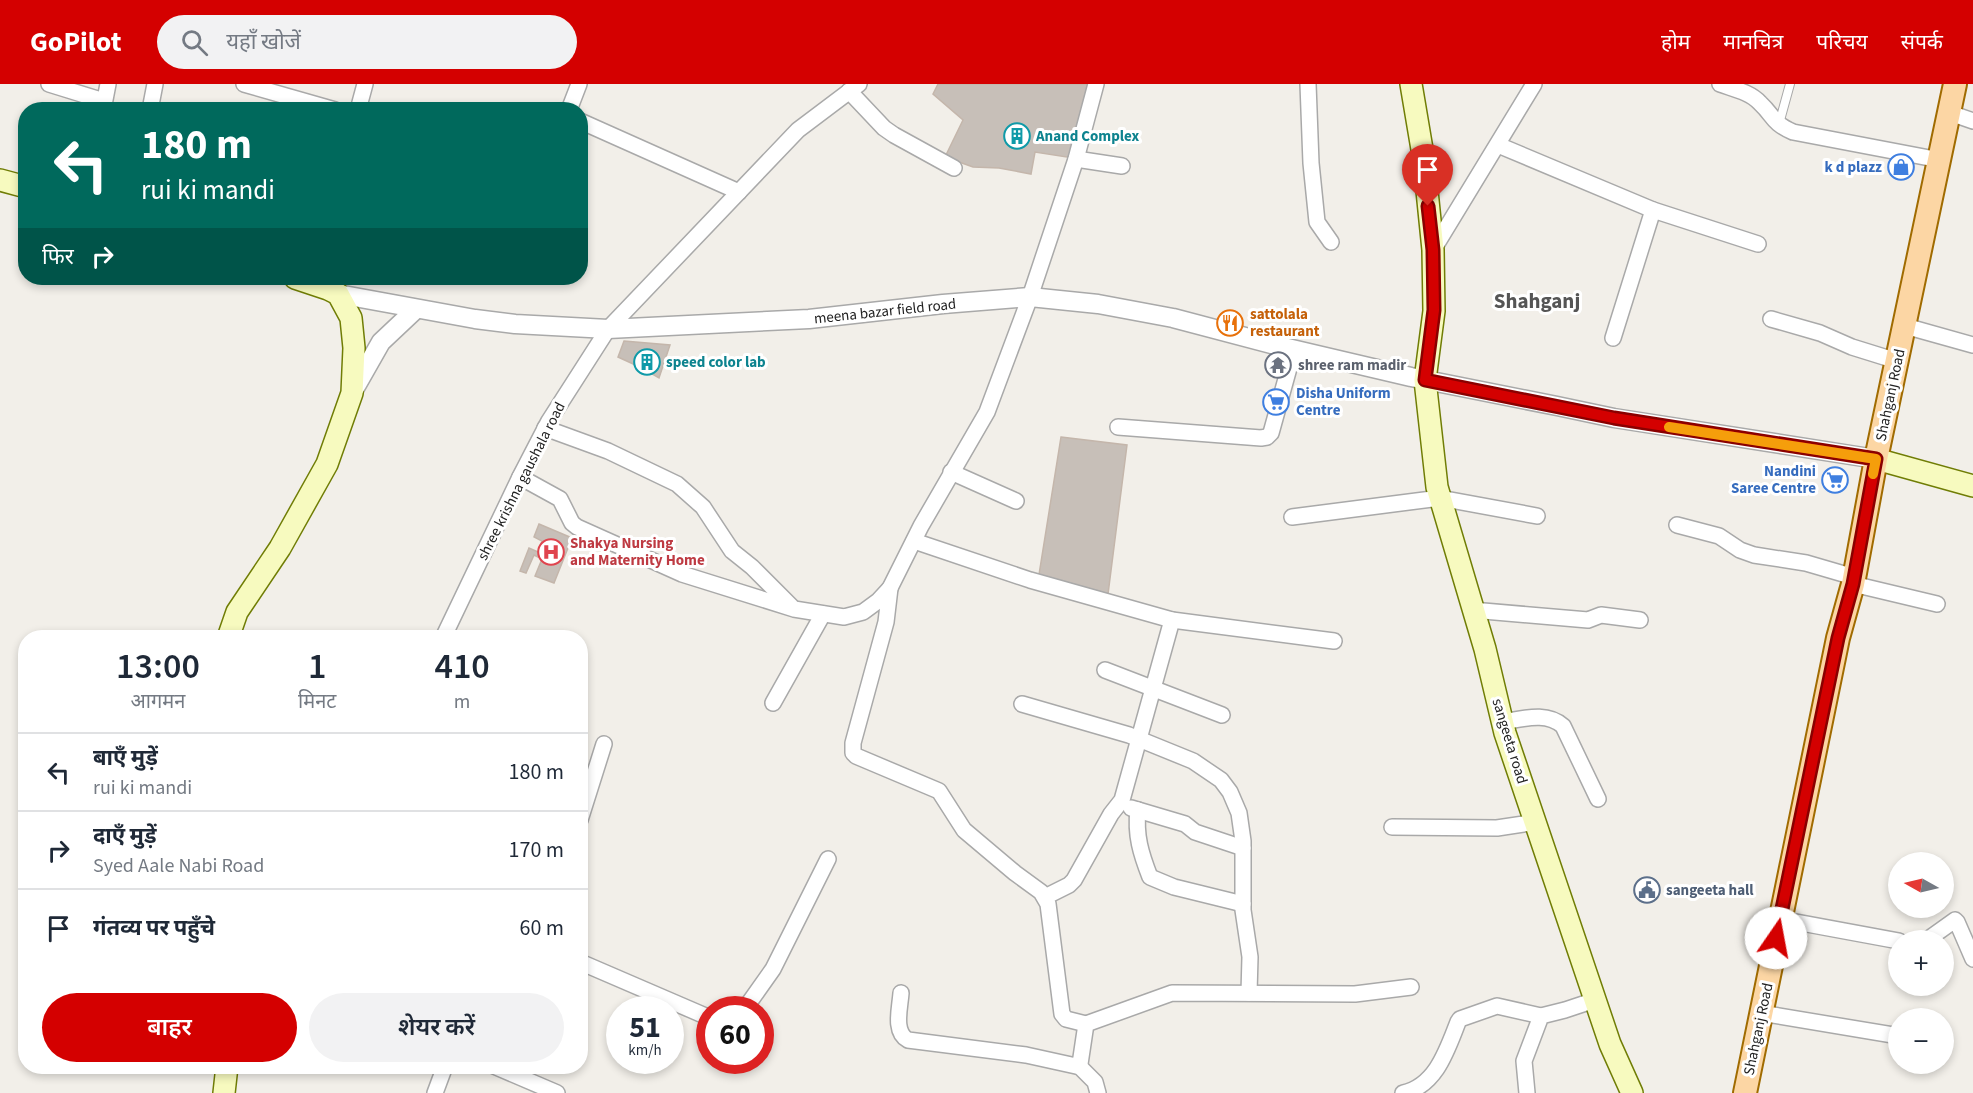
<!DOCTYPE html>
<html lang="hi">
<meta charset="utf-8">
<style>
:root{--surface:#fff;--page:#f2f2f3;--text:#1f2937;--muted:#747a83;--line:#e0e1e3;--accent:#d40000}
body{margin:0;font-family:"Source Sans 3","Noto Sans Devanagari",sans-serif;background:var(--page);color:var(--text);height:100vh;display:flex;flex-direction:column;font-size:22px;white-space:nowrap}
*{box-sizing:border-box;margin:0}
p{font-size:20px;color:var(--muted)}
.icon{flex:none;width:33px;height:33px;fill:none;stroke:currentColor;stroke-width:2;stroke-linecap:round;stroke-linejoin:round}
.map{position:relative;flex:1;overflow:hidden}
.panel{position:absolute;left:18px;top:546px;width:570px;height:444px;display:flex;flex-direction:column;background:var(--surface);border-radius:24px;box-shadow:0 3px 9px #0003}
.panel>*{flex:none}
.top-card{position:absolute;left:18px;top:18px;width:570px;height:183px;border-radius:24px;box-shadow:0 3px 9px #0003;background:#00695c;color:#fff;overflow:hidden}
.needle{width:39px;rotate:278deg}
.buttons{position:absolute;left:1888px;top:768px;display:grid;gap:12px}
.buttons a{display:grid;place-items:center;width:66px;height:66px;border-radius:50%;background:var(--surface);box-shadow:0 3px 9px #0003;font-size:30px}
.speed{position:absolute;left:606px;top:912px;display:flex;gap:12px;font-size:30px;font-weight:700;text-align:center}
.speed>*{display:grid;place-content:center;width:78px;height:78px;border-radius:50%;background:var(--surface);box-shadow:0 3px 9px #0003;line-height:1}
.speed small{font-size:15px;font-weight:400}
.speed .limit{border:9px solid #d22;background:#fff;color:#111}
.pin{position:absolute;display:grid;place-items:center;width:51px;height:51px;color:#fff;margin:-62px -26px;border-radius:50% 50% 50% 0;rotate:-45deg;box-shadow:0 0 6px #0007}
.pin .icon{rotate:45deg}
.me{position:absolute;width:66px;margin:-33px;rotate:12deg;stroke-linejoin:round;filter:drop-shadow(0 0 4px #0008)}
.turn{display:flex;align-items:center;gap:21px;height:126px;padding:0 24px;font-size:27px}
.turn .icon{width:78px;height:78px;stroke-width:2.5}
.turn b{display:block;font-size:42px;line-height:51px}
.then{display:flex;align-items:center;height:57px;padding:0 24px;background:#0003;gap:12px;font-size:22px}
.eta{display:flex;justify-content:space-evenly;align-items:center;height:102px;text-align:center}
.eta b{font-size:36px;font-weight:600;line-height:42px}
.button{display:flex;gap:12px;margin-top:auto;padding:12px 24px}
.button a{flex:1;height:69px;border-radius:36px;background:var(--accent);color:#fff;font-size:24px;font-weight:600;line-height:69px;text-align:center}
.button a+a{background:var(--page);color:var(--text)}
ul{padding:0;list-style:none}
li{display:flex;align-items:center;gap:18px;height:78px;padding:0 24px;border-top:2px solid var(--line)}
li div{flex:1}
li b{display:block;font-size:22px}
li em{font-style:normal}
header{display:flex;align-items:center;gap:36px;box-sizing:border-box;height:84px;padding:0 30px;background:var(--accent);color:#fff}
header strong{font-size:28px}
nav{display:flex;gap:33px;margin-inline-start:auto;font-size:21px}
.search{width:420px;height:54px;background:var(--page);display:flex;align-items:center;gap:15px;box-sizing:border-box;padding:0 21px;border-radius:33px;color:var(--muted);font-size:22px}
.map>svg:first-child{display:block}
.building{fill:#c7bfb8;stroke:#c4b6ab;stroke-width:1.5}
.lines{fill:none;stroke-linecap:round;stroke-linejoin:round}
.service-casing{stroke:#a9a9a9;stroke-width:10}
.minor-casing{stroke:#a9a9a9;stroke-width:18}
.tertiary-casing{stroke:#a9a9a9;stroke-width:21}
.secondary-casing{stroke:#707d05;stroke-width:24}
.primary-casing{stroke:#a06b00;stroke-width:26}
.service{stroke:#fff;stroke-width:8}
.minor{stroke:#fff;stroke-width:15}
.tertiary{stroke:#fff;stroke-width:18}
.secondary{stroke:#f7fabf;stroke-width:21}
.primary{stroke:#fcd6a4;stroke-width:22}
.route-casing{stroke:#8a0000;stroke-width:15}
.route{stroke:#d40000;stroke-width:10}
.slow{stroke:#f59e0b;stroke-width:10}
.labels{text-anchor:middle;stroke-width:6;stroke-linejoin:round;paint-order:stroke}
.culture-label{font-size:15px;font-weight:bold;fill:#0d838f;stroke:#fff;text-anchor:start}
.shop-label{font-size:15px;font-weight:bold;fill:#366cbe;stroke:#fff;text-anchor:end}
.street-label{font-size:15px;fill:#222;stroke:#fff}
.food-label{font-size:15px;font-weight:bold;fill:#c56008;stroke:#fff;text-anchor:start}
.worship-label{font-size:15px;font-weight:bold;fill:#5b616d;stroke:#fff;text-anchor:start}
.health-label{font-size:15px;font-weight:bold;fill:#be3a42;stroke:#fff;text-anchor:start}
.service-label{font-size:15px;font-weight:bold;fill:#4e5e75;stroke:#fff;text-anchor:start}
.district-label{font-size:21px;font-weight:bold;fill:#555;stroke:#fff}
</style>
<header>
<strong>GoPilot</strong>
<div class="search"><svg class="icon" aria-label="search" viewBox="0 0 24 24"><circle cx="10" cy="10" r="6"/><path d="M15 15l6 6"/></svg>यहाँ खोजें</div>
<nav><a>होम</a><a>मानचित्र</a><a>परिचय</a><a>संपर्क</a></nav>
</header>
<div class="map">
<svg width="1973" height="1009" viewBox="0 0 1973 1009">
<rect width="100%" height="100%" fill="#f2efe9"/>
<!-- building -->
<g class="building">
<polygon points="938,0 1091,0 1073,74 1035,68 1031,90 999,84 973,83 945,73 963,36 933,10"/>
<polygon points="624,257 670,261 659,294 642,284 618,273"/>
<polygon points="1061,353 1127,361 1108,510 1038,497"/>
<polygon points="539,440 572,454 554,499 535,492 542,475 534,471 526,489 520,487 529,464 538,468 542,457 534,453"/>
</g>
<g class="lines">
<!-- service casing -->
<g class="service-casing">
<polyline id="service" points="1779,40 1790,0"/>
</g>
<!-- minor casing -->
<g class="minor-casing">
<g id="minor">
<polyline points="49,0 104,17"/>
<polyline points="244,0 335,26"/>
<polyline points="1308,0 1311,79 1317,138 1331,158"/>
<path d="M 1720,0 C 1734,5 1750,8 1760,19 C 1775,33 1771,38 1793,48 L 1940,76"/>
<polyline points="849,7 884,44 894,51 954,84"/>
<polyline points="103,26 108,0"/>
<polyline points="150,26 155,0"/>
<polyline points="358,26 365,0"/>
<polyline points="569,26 579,0"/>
<polyline points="1950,29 1973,37"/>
<polyline points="580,37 739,108"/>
<polyline points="1498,61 1653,126 1758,160"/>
<polyline points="1076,75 1122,82"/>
<polyline points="1433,166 1534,0"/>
<polyline points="1771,235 1820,249 1852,263 1897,277"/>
<polyline points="1905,242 1973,261"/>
<polyline points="1613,254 1653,126"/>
<polyline points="1118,343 1261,354 1267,353 1271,349 1294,266"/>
<polyline points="545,344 608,367 677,400 703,423 732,467 752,483 791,522"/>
<polyline points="951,388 1016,417"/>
<polyline points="520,393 560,415 572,439 577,443 682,490 794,525 844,533 863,528 878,517 890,504 921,442 987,328 1030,213 1076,75 1096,0"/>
<polyline points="1292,433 1440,414 1537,432"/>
<polyline points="1677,441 1719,452 1740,466 1754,471 1806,479 1854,493"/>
<polyline points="914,457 1030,496 1172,536 1334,557"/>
<polyline points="1853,500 1937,520"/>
<polyline points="890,504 886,538 853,659 853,669 856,672 939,707 964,746 1015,789 1041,808 1048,820 1062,930 1066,935 1086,940"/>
<polyline points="1472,526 1588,536 1601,531 1640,536"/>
<polyline points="443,554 520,393 549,337 608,245 798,46 859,0"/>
<polyline points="1105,586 1222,631"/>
<polyline points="773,619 823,530"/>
<polyline points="1022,620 1129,651 1193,677 1221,696 1230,708 1239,729 1243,757 1243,826 1250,873 1249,909"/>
<path d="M 1502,638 C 1523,635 1546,627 1563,642 L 1598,715"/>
<polyline points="1131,724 1185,740 1195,748 1243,764"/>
<path d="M 1138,726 C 1135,751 1141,770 1150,793 L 1174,803 L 1243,820"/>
<polyline points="580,736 604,660"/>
<polyline points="1392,743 1497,744 1536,738"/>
<polyline points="1045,813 1069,801 1074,796 1111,730 1122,716 1172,536"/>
<polyline points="1780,835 1899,857"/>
<polyline points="1927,856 1955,836 1957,838 1973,875"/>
<polyline points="580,878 710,934"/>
<path d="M 901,909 C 900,924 893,948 908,956 L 1026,971 L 1076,982 L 1080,980 L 1086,940 L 1172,909 L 1355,910 L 1411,903"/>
<polyline points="744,926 773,885 828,775"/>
<polyline points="1761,929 1899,952"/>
<polyline points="494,982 557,1009"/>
<polyline points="1079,982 1095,998 1098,1009"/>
<polyline points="435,1009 445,982"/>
<path d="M 1403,1009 C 1436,1002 1447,966 1458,938 L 1460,935 L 1497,922 L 1541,932"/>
<polyline points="1527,1009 1524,977 1541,932 1565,926 1595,916"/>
</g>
</g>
<!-- tertiary casing -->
<g class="tertiary-casing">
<g id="tertiary">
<polyline points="338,210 475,235 515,240 608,245 809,235 943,220 1030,213 1098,220 1173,234 1279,262 1411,293 1557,322 1614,334 1876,375"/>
<polyline points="352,309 381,258 415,226"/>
</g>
</g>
<!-- secondary casing -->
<g class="secondary-casing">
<g id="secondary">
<polyline points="1411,0 1424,77 1433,166 1434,227 1425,296 1437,403 1485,565 1505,649 1610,960 1632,1009"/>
<polyline points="0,96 26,103"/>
<polyline points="1876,375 1973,402"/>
<polyline points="228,554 237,528 280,464 327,380 352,309 354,264 351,234 338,210 328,205 295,194"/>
<polyline points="224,1009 227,982"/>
</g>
</g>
<!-- primary casing -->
<g class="primary-casing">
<polyline id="primary" points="1745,1009 1838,554 1853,500 1876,375 1955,0"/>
</g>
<!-- service -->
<use href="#service" class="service"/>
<!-- minor -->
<use href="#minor" class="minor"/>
<!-- tertiary -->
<use href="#tertiary" class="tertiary"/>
<!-- secondary -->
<use href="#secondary" class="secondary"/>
<!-- primary -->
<use href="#primary" class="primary"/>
</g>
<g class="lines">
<!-- route casing -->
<g class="route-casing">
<polyline id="route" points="1428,122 1433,166 1434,226 1425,296 1614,334 1876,375 1853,500 1838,554 1776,854"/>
</g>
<!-- route -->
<use href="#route" class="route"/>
<!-- slow -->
<polyline class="slow" points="1669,343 1876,375 1873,390"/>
</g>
<!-- icons -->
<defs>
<g id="building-ring" transform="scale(1.35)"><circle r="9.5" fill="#fff" stroke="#0f9aa8" stroke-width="1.5"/><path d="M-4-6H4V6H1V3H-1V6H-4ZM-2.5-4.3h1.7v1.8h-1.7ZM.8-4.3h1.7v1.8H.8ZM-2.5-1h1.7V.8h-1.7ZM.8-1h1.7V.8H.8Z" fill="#0f9aa8"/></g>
<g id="shop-ring" transform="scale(1.35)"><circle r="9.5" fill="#fff" stroke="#3f7fe0" stroke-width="1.5"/><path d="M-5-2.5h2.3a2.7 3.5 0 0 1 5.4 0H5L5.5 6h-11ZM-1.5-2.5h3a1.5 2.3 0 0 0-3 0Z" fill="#3f7fe0"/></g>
<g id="restaurant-ring" transform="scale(1.35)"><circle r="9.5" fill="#fff" stroke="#e8710a" stroke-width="1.5"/><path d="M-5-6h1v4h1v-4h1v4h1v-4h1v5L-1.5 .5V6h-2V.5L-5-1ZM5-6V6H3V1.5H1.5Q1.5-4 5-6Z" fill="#e8710a"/></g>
<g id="temple-ring" transform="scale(1.35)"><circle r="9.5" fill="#fff" stroke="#6b7280" stroke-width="1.5"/><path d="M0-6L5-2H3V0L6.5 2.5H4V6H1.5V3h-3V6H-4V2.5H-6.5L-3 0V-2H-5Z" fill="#6b7280"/></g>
<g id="supermarket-ring" transform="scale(1.35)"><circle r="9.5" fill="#fff" stroke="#3f7fe0" stroke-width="1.5"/><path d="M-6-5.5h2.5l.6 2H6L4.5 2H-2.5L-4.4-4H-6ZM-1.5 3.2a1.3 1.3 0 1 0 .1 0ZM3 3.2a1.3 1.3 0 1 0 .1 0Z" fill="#3f7fe0"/></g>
<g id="hospital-ring" transform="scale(1.35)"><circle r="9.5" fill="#fff" stroke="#e0444e" stroke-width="1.5"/><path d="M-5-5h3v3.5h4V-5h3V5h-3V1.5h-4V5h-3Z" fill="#e0444e"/></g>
<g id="civic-ring" transform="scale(1.35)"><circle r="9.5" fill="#fff" stroke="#5c6f8a" stroke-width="1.5"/><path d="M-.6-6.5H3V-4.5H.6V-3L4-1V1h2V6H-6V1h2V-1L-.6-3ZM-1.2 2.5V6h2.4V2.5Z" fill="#5c6f8a"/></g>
</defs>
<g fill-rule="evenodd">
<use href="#building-ring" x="1017" y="52"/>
<use href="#shop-ring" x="1901" y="83"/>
<use href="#restaurant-ring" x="1230" y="239"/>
<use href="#building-ring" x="647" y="278"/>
<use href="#temple-ring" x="1278" y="281"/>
<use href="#supermarket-ring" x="1276" y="318"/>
<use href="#supermarket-ring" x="1835" y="396"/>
<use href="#hospital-ring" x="551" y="468"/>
<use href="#civic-ring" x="1647" y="806"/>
</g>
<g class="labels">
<!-- culture labels -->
<g class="culture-label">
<text x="1036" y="57">Anand Complex</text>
<text x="666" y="283">speed color lab</text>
</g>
<!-- shop labels -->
<g class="shop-label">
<text x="1882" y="88">k d plazz</text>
<text x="1296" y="314" text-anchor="start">Disha Uniform<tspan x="1296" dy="17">Centre</tspan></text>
<text x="1816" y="392">Nandini<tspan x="1816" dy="17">Saree Centre</tspan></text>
</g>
<!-- street labels -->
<g class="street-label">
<text transform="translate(885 227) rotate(-6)" y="5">meena bazar field road</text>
<text transform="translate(1890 311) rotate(-78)" y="5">Shahganj Road</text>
<text transform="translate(521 397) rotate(-63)" y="5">shree krishna gaushala road</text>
<text transform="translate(1510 657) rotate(73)" y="5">sangeeta road</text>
<text transform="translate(1758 945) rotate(-78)" y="5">Shahganj Road</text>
</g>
<!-- food labels -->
<g class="food-label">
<text x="1250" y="235">sattolala<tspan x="1250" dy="17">restaurant</tspan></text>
</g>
<!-- worship labels -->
<g class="worship-label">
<text x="1298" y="286">shree ram madir</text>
</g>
<!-- health labels -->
<g class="health-label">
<text x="570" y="464">Shakya Nursing<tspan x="570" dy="17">and Maternity Home</tspan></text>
</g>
<!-- service labels -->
<g class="service-label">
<text x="1666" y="811">sangeeta hall</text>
</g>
<!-- district labels -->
<g class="district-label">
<text x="1537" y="224">Shahganj</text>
</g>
</g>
</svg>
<div class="buttons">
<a><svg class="needle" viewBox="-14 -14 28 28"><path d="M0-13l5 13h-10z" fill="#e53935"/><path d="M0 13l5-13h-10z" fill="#747a83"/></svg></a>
<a>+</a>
<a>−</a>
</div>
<div class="speed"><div>51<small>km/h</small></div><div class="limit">60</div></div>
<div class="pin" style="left:1428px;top:122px;background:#d93025"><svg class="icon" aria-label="arrive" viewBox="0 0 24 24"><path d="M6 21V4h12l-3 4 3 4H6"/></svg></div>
<svg class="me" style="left:1776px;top:854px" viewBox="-20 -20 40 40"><circle r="19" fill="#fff"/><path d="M0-13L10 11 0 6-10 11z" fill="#d40000"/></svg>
<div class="top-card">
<div class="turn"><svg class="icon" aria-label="left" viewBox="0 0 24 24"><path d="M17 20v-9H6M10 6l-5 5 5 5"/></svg><div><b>180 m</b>rui ki mandi</div></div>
<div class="then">फिर<svg class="icon" aria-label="right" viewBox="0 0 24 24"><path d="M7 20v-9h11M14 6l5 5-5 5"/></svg></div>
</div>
<section class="panel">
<div class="eta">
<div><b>13:00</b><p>आगमन</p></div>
<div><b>1</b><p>मिनट</p></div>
<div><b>410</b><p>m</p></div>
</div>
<ul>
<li><svg class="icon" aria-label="left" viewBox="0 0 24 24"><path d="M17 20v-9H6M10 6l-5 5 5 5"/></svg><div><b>बाएँ मुड़ें</b><p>rui ki mandi</p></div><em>180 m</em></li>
<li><svg class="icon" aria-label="right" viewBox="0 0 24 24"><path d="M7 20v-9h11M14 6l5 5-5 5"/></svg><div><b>दाएँ मुड़ें</b><p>Syed Aale Nabi Road</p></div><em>170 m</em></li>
<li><svg class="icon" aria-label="arrive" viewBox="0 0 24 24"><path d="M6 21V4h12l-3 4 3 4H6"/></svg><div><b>गंतव्य पर पहुँचे</b></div><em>60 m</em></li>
</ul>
<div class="button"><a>बाहर</a><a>शेयर करें</a></div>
</section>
</div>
